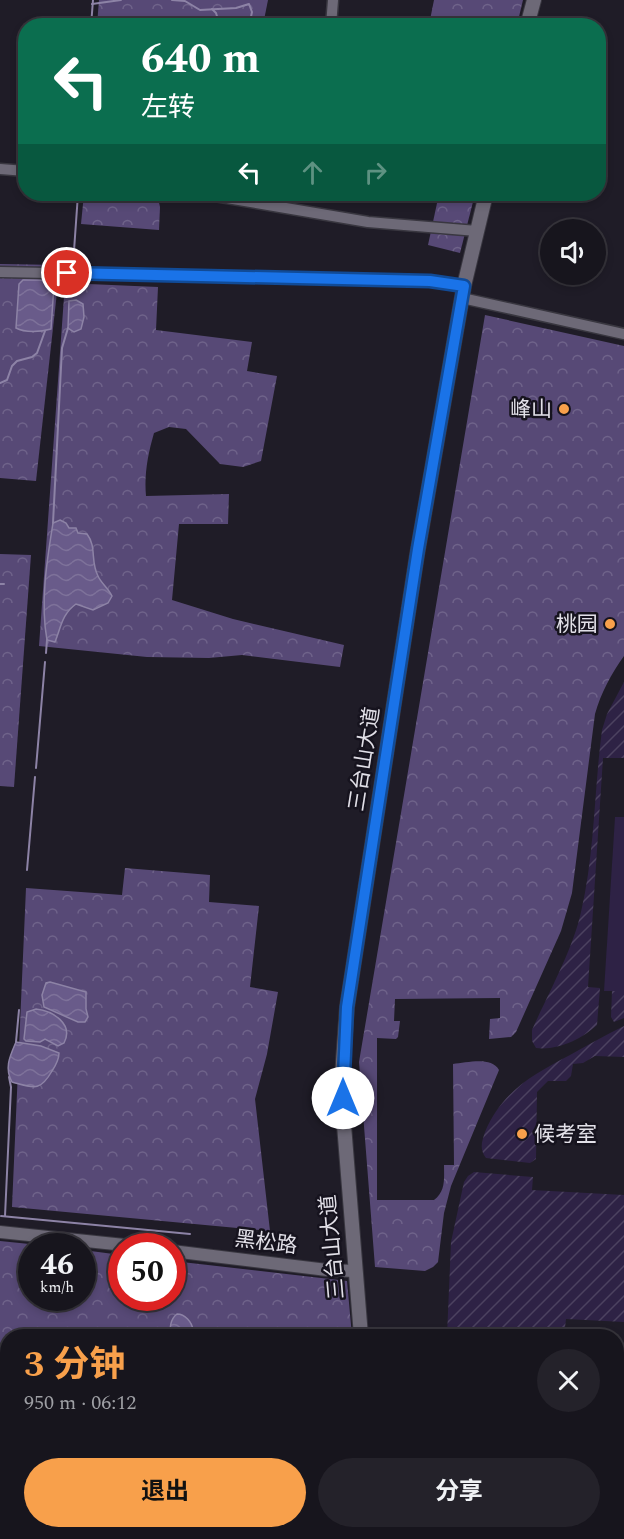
<!DOCTYPE html>
<html lang="zh">
<meta charset="utf-8">
<style>
:root{--surface:#17151d;--page:#24222a;--text:#f1f3f6;--muted:#9e9fa4;--line:#36343b;--accent:#f8a04b}
body{margin:0;font-family:Spectral,"Noto Sans SC",serif;background:var(--page);color:var(--text);height:100vh;display:flex;flex-direction:column;font-size:22px;white-space:nowrap}
*{box-sizing:border-box;margin:0}
p{font-size:20px;color:var(--muted)}
.icon{flex:none;width:33px;height:33px;fill:none;stroke:currentColor;stroke-width:2;stroke-linecap:round;stroke-linejoin:round}
.map{position:relative;flex:1;overflow:hidden}
.side{position:absolute;left:0px;top:1329px;width:624px;height:210px;display:flex;flex-direction:column;background:var(--surface);border-radius:24px 24px 0 0;box-shadow:0 3px 9px #0003,0 0 0 2px var(--line)}
.side>*{flex:none}
.hud{position:absolute;left:18px;top:18px;width:588px;height:183px;border-radius:24px;box-shadow:0 3px 9px #0003,0 0 0 2px var(--line);background:#0b6e4f;color:#fff;overflow:hidden}
.buttons{position:absolute;left:540px;top:219px;display:grid;gap:12px}
.buttons a{display:grid;place-items:center;width:66px;height:66px;border-radius:50%;background:var(--surface);box-shadow:0 3px 9px #0003,0 0 0 2px var(--line);font-size:30px}
.speed{position:absolute;left:18px;top:1233px;display:flex;gap:12px;font-size:30px;font-weight:700;text-align:center}
.speed>*{display:grid;place-content:center;width:78px;height:78px;border-radius:50%;background:var(--surface);box-shadow:0 3px 9px #0003,0 0 0 2px var(--line);line-height:1}
.speed small{font-size:15px;font-weight:400}
.speed .limit{border:9px solid #d22;background:#fff;color:#111}
.pin{position:absolute;display:grid;place-items:center;width:51px;height:51px;color:#fff;margin:-26px;border:3px solid #fff;border-radius:50%;box-shadow:0 2px 6px #0007}
.me{position:absolute;width:66px;margin:-33px;rotate:0deg;stroke-linejoin:round;filter:drop-shadow(0 0 4px #0008)}
.turn{display:flex;align-items:center;gap:21px;height:126px;padding:0 24px;font-size:27px}
.turn .icon{width:78px;height:78px;stroke-width:2.5}
.turn b{display:block;font-size:42px;line-height:51px}
.lanes{display:flex;align-items:center;height:57px;padding:0 24px;background:#0003;justify-content:center;gap:30px;direction:ltr}
.lanes .off{opacity:.35}
.round{display:grid;place-items:center;flex:none;width:63px;height:63px;border-radius:32px;background:var(--page)}
.head{display:flex;align-items:center;justify-content:space-between;height:102px;padding:0 24px}
h1{font-size:36px;font-weight:700;line-height:45px;color:var(--accent)}
.button{display:flex;gap:12px;margin-top:auto;padding:12px 24px}
.button a{flex:1;height:69px;border-radius:36px;background:var(--accent);color:#111;font-size:24px;font-weight:700;line-height:69px;text-align:center}
.button a+a{background:var(--page);color:var(--text)}
.map>svg:first-child{display:block}
.grass{fill:url(#grass-tufts)}
.forest{fill:url(#forest-crowns)}
.garden{fill:url(#garden-furrows)}
.pitch{fill:#2e2245}
.water{fill:url(#water-waves);stroke:#8d83a6;stroke-width:1.5}
.lines{fill:none;stroke-linecap:round;stroke-linejoin:round}
.stream{stroke:#8d83a6;stroke-width:2}
.minor-casing{stroke:#393740;stroke-width:13}
.tertiary-casing{stroke:#393740;stroke-width:14}
.secondary-casing{stroke:#393740;stroke-width:16}
.minor{stroke:#6d6977;stroke-width:10}
.tertiary{stroke:#6d6977;stroke-width:12}
.secondary{stroke:#6d6977;stroke-width:14}
.route-casing{stroke:#114b97;stroke-width:15}
.route{stroke:#1a73e8;stroke-width:10}
.poi-dot{fill:#f8a04b;stroke:#16131e;stroke-width:2}
.labels{text-anchor:middle;stroke-width:5;stroke-linejoin:round;paint-order:stroke}
.poi-label{font-size:21px;fill:#e2e0e8;stroke:#16131e;text-anchor:end}
.street-label{font-size:21px;fill:#e2e0e8;stroke:#16131e}
</style>
<div class="map">
<svg width="624" height="1539" viewBox="0 0 624 1539">
<defs>
<pattern id="grass-tufts" width="24" height="20" patternUnits="userSpaceOnUse" patternTransform="scale(1.5)"><rect width="24" height="20" fill="#2e2245"/><path d="M3 7l-1-3M5 7V3M7 7l1-3M15 17l-1-3M17 17v-4M19 17l1-3" fill="none" stroke="#4c4260"/></pattern>
<pattern id="forest-crowns" width="20" height="18" patternUnits="userSpaceOnUse" patternTransform="scale(1.5)"><rect width="20" height="18" fill="#574976"/><path d="M2 6a3 3 0 1 1 6 0M12 15a3 3 0 1 1 6 0" fill="none" stroke="#6f638a"/></pattern>
<pattern id="garden-furrows" width="10" height="10" patternUnits="userSpaceOnUse" patternTransform="scale(1.5)"><rect width="10" height="10" fill="#2e2245"/><path d="M-1 1l2-2M0 10L10 0M9 11l2-2" fill="none" stroke="#4c4260"/></pattern>
<pattern id="water-waves" width="16" height="10" patternUnits="userSpaceOnUse" patternTransform="scale(1.5)"><rect width="16" height="10" fill="#695b8a"/><path d="M0 5q4-4 8 0t8 0" fill="none" stroke="#7e729a"/></pattern>
</defs>
<rect width="100%" height="100%" fill="#1f1c27"/>
<!-- grass -->
<polygon class="grass" points="443,1532 566,1532 565,1539 454,1539"/>
<!-- forest -->
<g class="forest">
<polygon points="99,0 268,0 263,25 97,25"/>
<polygon points="434,0 523,0 517,25 423,25 424,20 430,20"/>
<polygon points="84,194 157,194 160,207 159,230 81,224"/>
<polygon points="439,194 475,194 460,253 428,245"/>
<polygon points="0,264 60,265 36,481 0,478"/>
<path d="M 65,283 L 158,287 L 156,330 L 252,342 L 247,371 L 277,376 L 261,461 L 243,467 L 220,464 L 186,429 L 169,427 L 154,433 C 148,454 144,474 146,496 L 229,494 L 228,524 L 179,524 L 172,600 L 233,619 L 344,645 L 340,667 L 242,655 L 209,658 L 147,657 L 39,646 Z"/>
<path d="M 485,315 L 624,346 L 624,656 C 611,674 601,693 595,714 L 572,893 L 561,931 L 516,1032 L 511,1037 L 489,1039 L 490,1019 L 500,1018 L 500,998 L 395,999 L 394,1021 L 400,1021 L 398,1037 L 396,1039 L 377,1038 L 377,1200 L 434,1200 C 446,1191 444,1178 444,1165 L 454,1165 L 453,1064 C 467,1063 491,1056 499,1070 L 451,1186 L 444,1213 L 438,1262 L 433,1267 L 425,1271 L 375,1267 L 359,1062 Z"/>
<polygon points="0,554 31,555 14,787 0,786"/>
<polygon points="125,868 210,875 209,902 259,906 250,987 278,992 267,1054 255,1099 270,1231 12,1207 26,888 122,895"/>
<polygon points="0,1241 49,1246 32,1246 32,1298 82,1298 83,1250 121,1255 122,1298 172,1298 173,1261 347,1281 352,1336 8,1336 7,1402 0,1401"/>
<polygon points="64,1532 192,1532 192,1539 63,1539"/>
</g>
<!-- garden -->
<g class="garden">
<path d="M 624,682 L 624,758 L 603,758 L 588,987 L 600,988 L 597,1025 C 582,1039 557,1051 536,1048 L 532,1041 L 532,1030 C 548,994 573,949 581,912 C 595,852 594,790 602,730 L 607,714 Z"/>
<polygon points="612,991 624,991 624,1018 614,1022 611,1017"/>
<path d="M 624,1026 L 624,1057 L 595,1056 L 583,1063 L 573,1064 L 571,1076 L 566,1081 L 548,1081 L 537,1092 L 536,1159 L 530,1163 L 486,1158 C 479,1149 482,1141 485,1132 C 502,1091 534,1074 570,1055 C 588,1045 605,1035 624,1026 Z"/>
<polygon points="474,1172 533,1177 532,1190 624,1195 624,1322 566,1319 564,1336 447,1336 451,1242 464,1182 468,1176"/>
</g>
<!-- pitch -->
<polygon class="pitch" points="615,817 624,817 624,991 604,991"/>
<!-- water -->
<g class="water">
<path d="M 23,280 L 50,280 L 54,285 L 51,329 C 41,332 25,333 16,328 L 19,284 Z"/>
<polygon points="76,300 83,304 84,317 81,329 74,332 68,328 69,301"/>
<path d="M 60,520 L 66,523 L 69,528 L 76,528 L 78,533 L 87,534 C 97,547 90,561 98,576 C 101,583 108,588 112,596 L 108,603 L 93,610 L 76,604 C 62,614 61,627 55,642 L 47,640 C 40,602 47,560 53,523 Z"/>
<polygon points="50,982 86,992 86,1009 88,1017 85,1022 78,1022 44,1007 42,995 46,983"/>
<path d="M 36,1009 C 53,1011 74,1024 64,1043 L 58,1046 L 45,1039 L 40,1042 L 26,1041 L 24,1039 L 27,1012 Z"/>
<path d="M 16,1042 L 41,1046 L 59,1053 C 59,1060 56,1065 52,1071 C 40,1092 34,1088 12,1082 C 4,1068 10,1056 16,1042 Z"/>
<path d="M 177,1314 C 185,1314 192,1322 193,1330 L 177,1336 L 170,1336 C 170,1328 170,1319 177,1314 Z"/>
</g>
<g class="lines">
<!-- stream -->
<g class="stream">
<polyline points="172,0 185,1 200,10 236,8 249,4 252,12 249,26"/>
<polyline points="92,4 121,0"/>
<polyline points="212,9 216,13 220,26"/>
<polyline points="91,26 93,0"/>
<polyline points="73,265 78,194"/>
<polyline points="0,383 7,380 12,366 17,361 32,357 37,353 45,331"/>
<polyline points="53,523 62,348 68,328"/>
<polyline points="0,584 4,584"/>
<polyline points="46,653 47,640"/>
<polyline points="36,768 45,662"/>
<polyline points="27,870 35,777"/>
<polyline points="16,1042 19,1010"/>
<polyline points="1,1216 190,1234"/>
<polyline points="5,1216 11,1087 9,1077"/>
</g>
<!-- minor casing -->
<g class="minor-casing">
<g id="minor">
<polyline points="331,26 333,0"/>
<polyline points="0,169 26,171"/>
<polyline points="203,194 368,222 477,231"/>
<polyline points="0,272 430,281 464,286"/>
<polyline points="462,298 624,334"/>
</g>
</g>
<!-- tertiary casing -->
<g class="tertiary-casing">
<g id="tertiary">
<polyline points="0,1232 134,1246"/>
<polyline points="172,1251 327,1270 355,1271"/>
</g>
</g>
<!-- secondary casing -->
<g class="secondary-casing">
<g id="secondary">
<polyline points="527,26 534,0"/>
<polyline points="361,1336 344,1125 342,1076 347,1007 417,555 464,286 486,194"/>
<polyline points="380,1532 380,1539"/>
</g>
</g>
<!-- minor -->
<use href="#minor" class="minor"/>
<!-- tertiary -->
<use href="#tertiary" class="tertiary"/>
<!-- secondary -->
<use href="#secondary" class="secondary"/>
</g>
<g class="lines">
<!-- route casing -->
<g class="route-casing">
<polyline id="route" points="67,273 430,281 464,286 418,549 347,1007 343,1098"/>
</g>
<!-- route -->
<use href="#route" class="route"/>
</g>
<!-- markers -->
<g class="poi-dot">
<circle cx="564" cy="409" r="6"/>
<circle cx="610" cy="624" r="6"/>
<circle cx="522" cy="1134" r="6"/>
</g>
<g class="labels">
<!-- poi labels -->
<g class="poi-label">
<text x="552" y="416">峰山</text>
<text x="598" y="631">桃园</text>
<text x="534" y="1141" text-anchor="start">候考室</text>
</g>
<!-- street labels -->
<g class="street-label">
<text transform="translate(364 759) rotate(-81)" y="7">三台山大道</text>
<text transform="translate(266 1242) rotate(7)" y="7">黑松路</text>
<text transform="translate(332 1247) rotate(-95)" y="7">三台山大道</text>
</g>
</g>
</svg>
<div class="buttons">
<a><svg class="icon" aria-label="sound" viewBox="0 0 24 24"><path d="M4 9h4l5-4v14l-5-4H4zM17 9q2 3 0 6"/></svg></a>
</div>
<div class="speed"><div>46<small>km/h</small></div><div class="limit">50</div></div>
<div class="pin" style="left:67px;top:273px;background:#d93025"><svg class="icon" aria-label="arrive" viewBox="0 0 24 24"><path d="M6 21V4h12l-3 4 3 4H6"/></svg></div>
<svg class="me" style="left:343px;top:1098px" viewBox="-20 -20 40 40"><circle r="19" fill="#fff"/><path d="M0-13L10 11 0 6-10 11z" fill="#1a73e8"/></svg>
<div class="hud">
<div class="turn"><svg class="icon" aria-label="left" viewBox="0 0 24 24"><path d="M17 20v-9H6M10 6l-5 5 5 5"/></svg><div><b>640 m</b>左转</div></div>
<div class="lanes"><svg class="icon" aria-label="left" viewBox="0 0 24 24"><path d="M17 20v-9H6M10 6l-5 5 5 5"/></svg><svg class="icon off" aria-label="ahead" viewBox="0 0 24 24"><path d="M12 20V5M6 11l6-6 6 6"/></svg><svg class="icon off" aria-label="right" viewBox="0 0 24 24"><path d="M7 20v-9h11M14 6l5 5-5 5"/></svg></div>
</div>
<section class="side">
<div class="head"><div><h1>3 分钟</h1><p>950 m · 06:12</p></div><a class="round"><svg class="icon" aria-label="close" viewBox="0 0 24 24"><path d="M6 6l12 12M18 6L6 18"/></svg></a></div>
<div class="button"><a>退出</a><a>分享</a></div>
</section>
</div>
